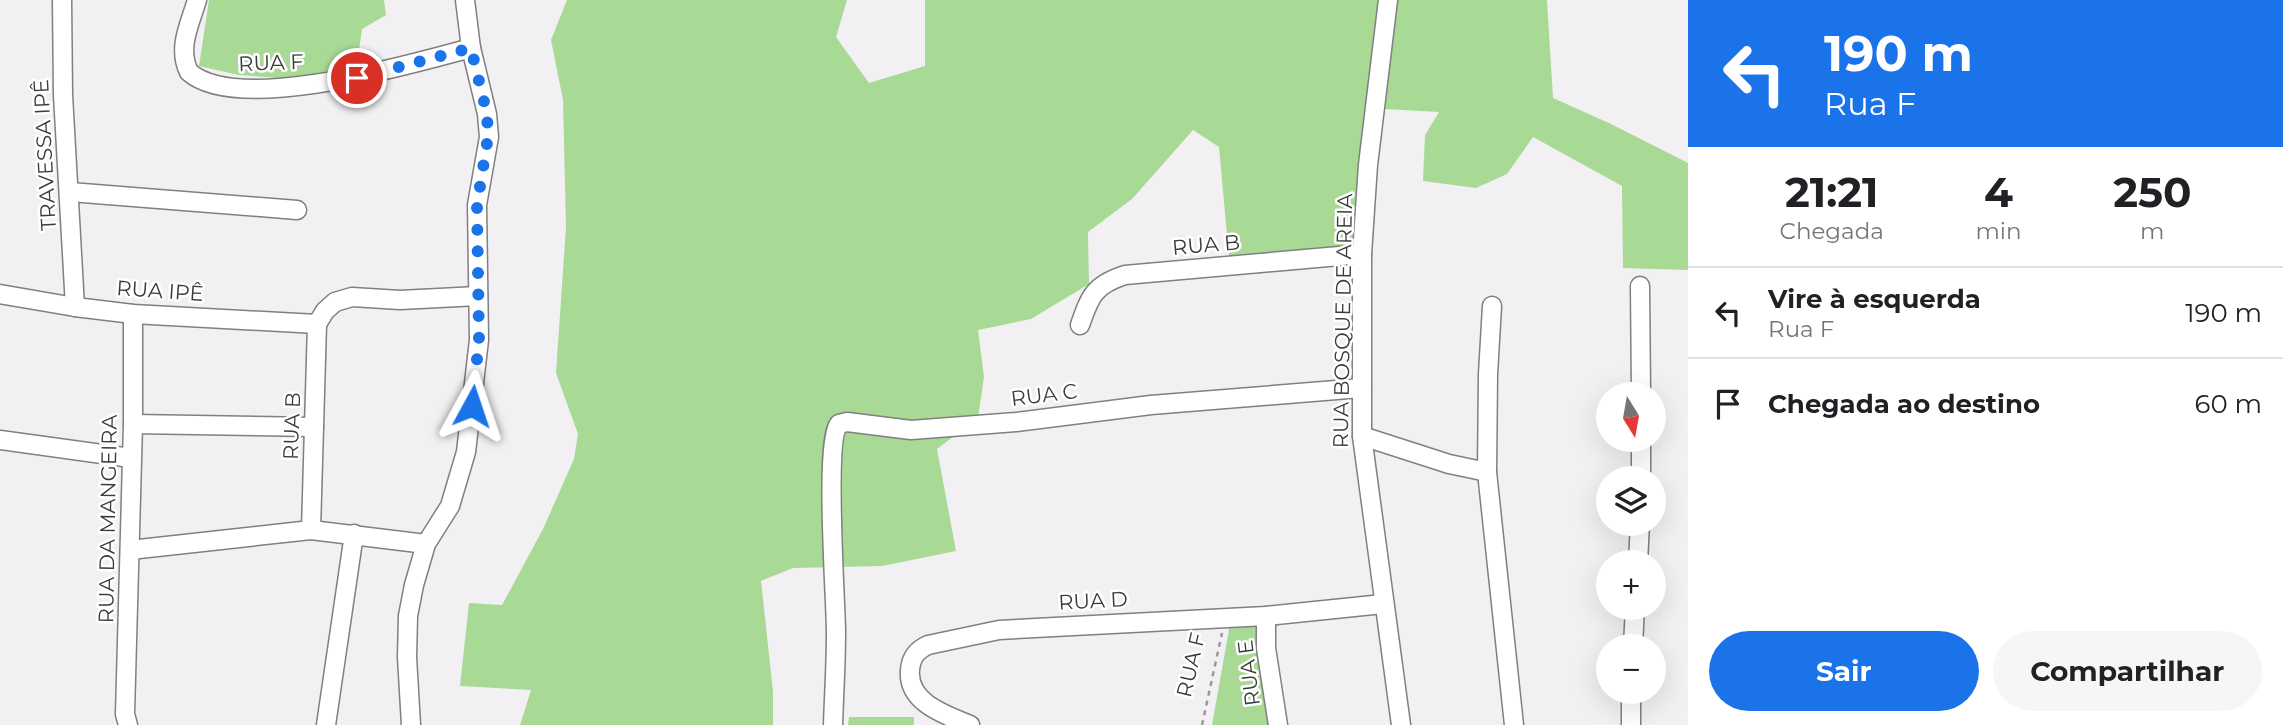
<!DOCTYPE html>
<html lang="pt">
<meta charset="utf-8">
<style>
:root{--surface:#fff;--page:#f6f6f6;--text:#202124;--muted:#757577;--line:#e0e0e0;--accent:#1a73e8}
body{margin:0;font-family:Montserrat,sans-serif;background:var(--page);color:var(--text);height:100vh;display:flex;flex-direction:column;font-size:26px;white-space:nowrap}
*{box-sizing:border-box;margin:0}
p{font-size:23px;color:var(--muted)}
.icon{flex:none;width:38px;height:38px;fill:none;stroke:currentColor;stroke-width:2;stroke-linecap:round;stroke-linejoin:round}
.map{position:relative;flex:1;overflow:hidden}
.details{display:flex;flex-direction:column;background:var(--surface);width:595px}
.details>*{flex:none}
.guide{background:#1a73e8;color:#fff;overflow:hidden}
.needle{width:46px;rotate:169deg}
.fabs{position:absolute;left:1596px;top:382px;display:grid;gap:14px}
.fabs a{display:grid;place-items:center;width:70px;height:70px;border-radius:50%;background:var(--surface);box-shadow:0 7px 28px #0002;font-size:35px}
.pin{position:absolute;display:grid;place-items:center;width:60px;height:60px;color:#fff;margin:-30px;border:4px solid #fff;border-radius:50%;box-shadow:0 2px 7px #0007}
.me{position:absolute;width:77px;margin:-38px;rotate:5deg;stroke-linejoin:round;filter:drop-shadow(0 0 5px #0008)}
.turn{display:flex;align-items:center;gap:24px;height:147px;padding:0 21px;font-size:32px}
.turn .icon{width:91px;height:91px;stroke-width:2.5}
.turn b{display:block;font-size:49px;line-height:60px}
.eta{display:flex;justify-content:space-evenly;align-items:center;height:119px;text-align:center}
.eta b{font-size:42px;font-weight:700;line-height:49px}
.primary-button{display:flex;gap:14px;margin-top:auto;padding:14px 21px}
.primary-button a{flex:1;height:80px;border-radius:42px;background:var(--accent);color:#fff;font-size:28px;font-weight:700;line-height:80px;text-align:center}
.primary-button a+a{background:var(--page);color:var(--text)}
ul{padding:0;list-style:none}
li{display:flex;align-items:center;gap:21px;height:91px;padding:0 21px;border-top:2px solid var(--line)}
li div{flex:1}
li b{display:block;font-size:26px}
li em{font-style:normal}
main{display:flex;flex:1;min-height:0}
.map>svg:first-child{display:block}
.green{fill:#a8d995}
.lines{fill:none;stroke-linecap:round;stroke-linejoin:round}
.minor-casing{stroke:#817f81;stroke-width:21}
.path{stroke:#9a989a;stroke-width:2.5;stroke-dasharray:5 5;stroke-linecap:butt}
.minor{stroke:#fff;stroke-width:18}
.route{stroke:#1a73e8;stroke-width:12;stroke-dasharray:0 21.6}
.labels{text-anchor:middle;stroke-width:5;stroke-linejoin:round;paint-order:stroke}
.street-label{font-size:21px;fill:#3c3b3c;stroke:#fff}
</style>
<main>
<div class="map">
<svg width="1688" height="725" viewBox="0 0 1688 725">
<rect width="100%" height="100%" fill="#f3f0f3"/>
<!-- green -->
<g class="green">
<polygon points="209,0 384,0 386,15 362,29 357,64 291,79 239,75 199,66"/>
<polygon points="567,0 847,0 836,37 869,83 925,66 925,0 1547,0 1553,98 1611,124 1688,163 1688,270 1623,268 1622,186 1533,137 1507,174 1476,188 1423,181 1425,135 1439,112 1366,108 1359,166 1356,247 1229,257 1219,147 1193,130 1132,199 1088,232 1089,284 1031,319 978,330 984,377 978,418 937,449 956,551 882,566 793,568 761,581 773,691 773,725 520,725 531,690 460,686 469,603 502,605 543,529 574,459 578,434 556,373 566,227 563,100 551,40"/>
<polygon points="1230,624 1257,625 1271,725 1212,725"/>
<polygon points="849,717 914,717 914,725 848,725"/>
</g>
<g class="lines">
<!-- minor casing -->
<g class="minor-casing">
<g id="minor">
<polyline points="62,0 63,95 75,307"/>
<path d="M 197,0 C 190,24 177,48 189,72 C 238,115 411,64 471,48"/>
<polyline points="1388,0 1368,165 1362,254 1362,436 1401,725"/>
<polyline points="70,192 297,210"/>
<polyline points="1640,286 1641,394"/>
<polyline points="0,294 75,307 133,314 317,324"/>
<polyline points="1492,306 1488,374 1487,472 1514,725"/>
<polyline points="317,324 325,311 335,302 352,297 400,300 478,296"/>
<path d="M 1080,325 C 1090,296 1094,285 1125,275 L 1362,254"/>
<polyline points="133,424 314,427"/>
<polyline points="1362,436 1449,464 1487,472"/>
<polyline points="0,440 131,458"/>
<polyline points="1641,478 1641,439"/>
<polyline points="311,530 317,324"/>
<polyline points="130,550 311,530 426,544"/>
<polyline points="1638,562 1640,523"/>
<polyline points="1266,616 1266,648 1278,725"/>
<polyline points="1633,646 1635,607"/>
<polyline points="128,725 125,714 133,424 133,314"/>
<polyline points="326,725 354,534"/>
<polyline points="411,725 407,657 408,616 414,585 426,544 450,506 466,452 479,340 477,205 489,137 487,114 471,48 465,0"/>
<path d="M 833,725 C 834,694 836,664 836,633 C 836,600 824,441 839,424 L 847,422 L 911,430 L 1016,422 L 1151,405 L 1361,388"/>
<path d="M 970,725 C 946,715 907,703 910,670 C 911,657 917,650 928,645 L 999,630 L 1266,616 L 1383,604"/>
<polyline points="1631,725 1631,691"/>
</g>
</g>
<!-- path -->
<polyline class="path" points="1202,725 1222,633"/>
<!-- minor -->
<use href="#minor" class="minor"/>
</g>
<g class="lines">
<!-- route -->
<polyline class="route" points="357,78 471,48 487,114 488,137 477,205 479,340 472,406"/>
</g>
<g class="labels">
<!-- street labels -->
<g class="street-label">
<text transform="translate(271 63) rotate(-2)" y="7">RUA F</text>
<text transform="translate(45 155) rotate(-93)" y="7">TRAVESSA IPÊ</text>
<text transform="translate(1206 245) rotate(-5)" y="7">RUA B</text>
<text transform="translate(160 291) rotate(4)" y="7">RUA IPÊ</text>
<text transform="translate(1343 321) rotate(-89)" y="7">RUA BOSQUE DE AREIA</text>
<text transform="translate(1044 395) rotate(-7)" y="7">RUA C</text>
<text transform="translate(292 426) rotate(-88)" y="7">RUA B</text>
<text transform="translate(108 519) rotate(-89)" y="7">RUA DA MANGEIRA</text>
<text transform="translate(1093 601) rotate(-3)" y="7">RUA D</text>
<text transform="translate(1191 665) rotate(-77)" y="7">RUA F</text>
<text transform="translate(1249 673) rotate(-97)" y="7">RUA E</text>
</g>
</g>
</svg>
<div class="fabs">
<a><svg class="needle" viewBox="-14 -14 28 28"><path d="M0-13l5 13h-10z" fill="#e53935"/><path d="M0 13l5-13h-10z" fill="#757577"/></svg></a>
<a><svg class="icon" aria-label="layers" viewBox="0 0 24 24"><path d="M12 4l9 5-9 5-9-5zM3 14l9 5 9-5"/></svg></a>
<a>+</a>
<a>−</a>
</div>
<div class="pin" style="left:357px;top:78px;background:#d93025"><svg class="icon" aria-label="arrive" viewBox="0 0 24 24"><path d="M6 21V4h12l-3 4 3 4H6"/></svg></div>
<svg class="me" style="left:472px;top:406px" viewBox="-20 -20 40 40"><path d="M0-17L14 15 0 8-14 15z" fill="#1a73e8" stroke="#fff" stroke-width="4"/></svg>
</div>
<section class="details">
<div class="guide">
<div class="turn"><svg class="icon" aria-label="left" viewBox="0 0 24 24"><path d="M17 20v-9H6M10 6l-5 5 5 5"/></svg><div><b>190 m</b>Rua F</div></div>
</div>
<div class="eta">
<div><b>21:21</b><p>Chegada</p></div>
<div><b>4</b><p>min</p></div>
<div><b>250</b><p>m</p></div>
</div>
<ul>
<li><svg class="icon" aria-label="left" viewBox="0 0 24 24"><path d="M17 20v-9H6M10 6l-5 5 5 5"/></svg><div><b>Vire à esquerda</b><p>Rua F</p></div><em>190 m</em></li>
<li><svg class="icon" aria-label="arrive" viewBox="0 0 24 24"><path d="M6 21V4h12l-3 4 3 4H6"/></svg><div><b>Chegada ao destino</b></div><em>60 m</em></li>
</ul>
<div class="primary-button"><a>Sair</a><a>Compartilhar</a></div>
</section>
</main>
